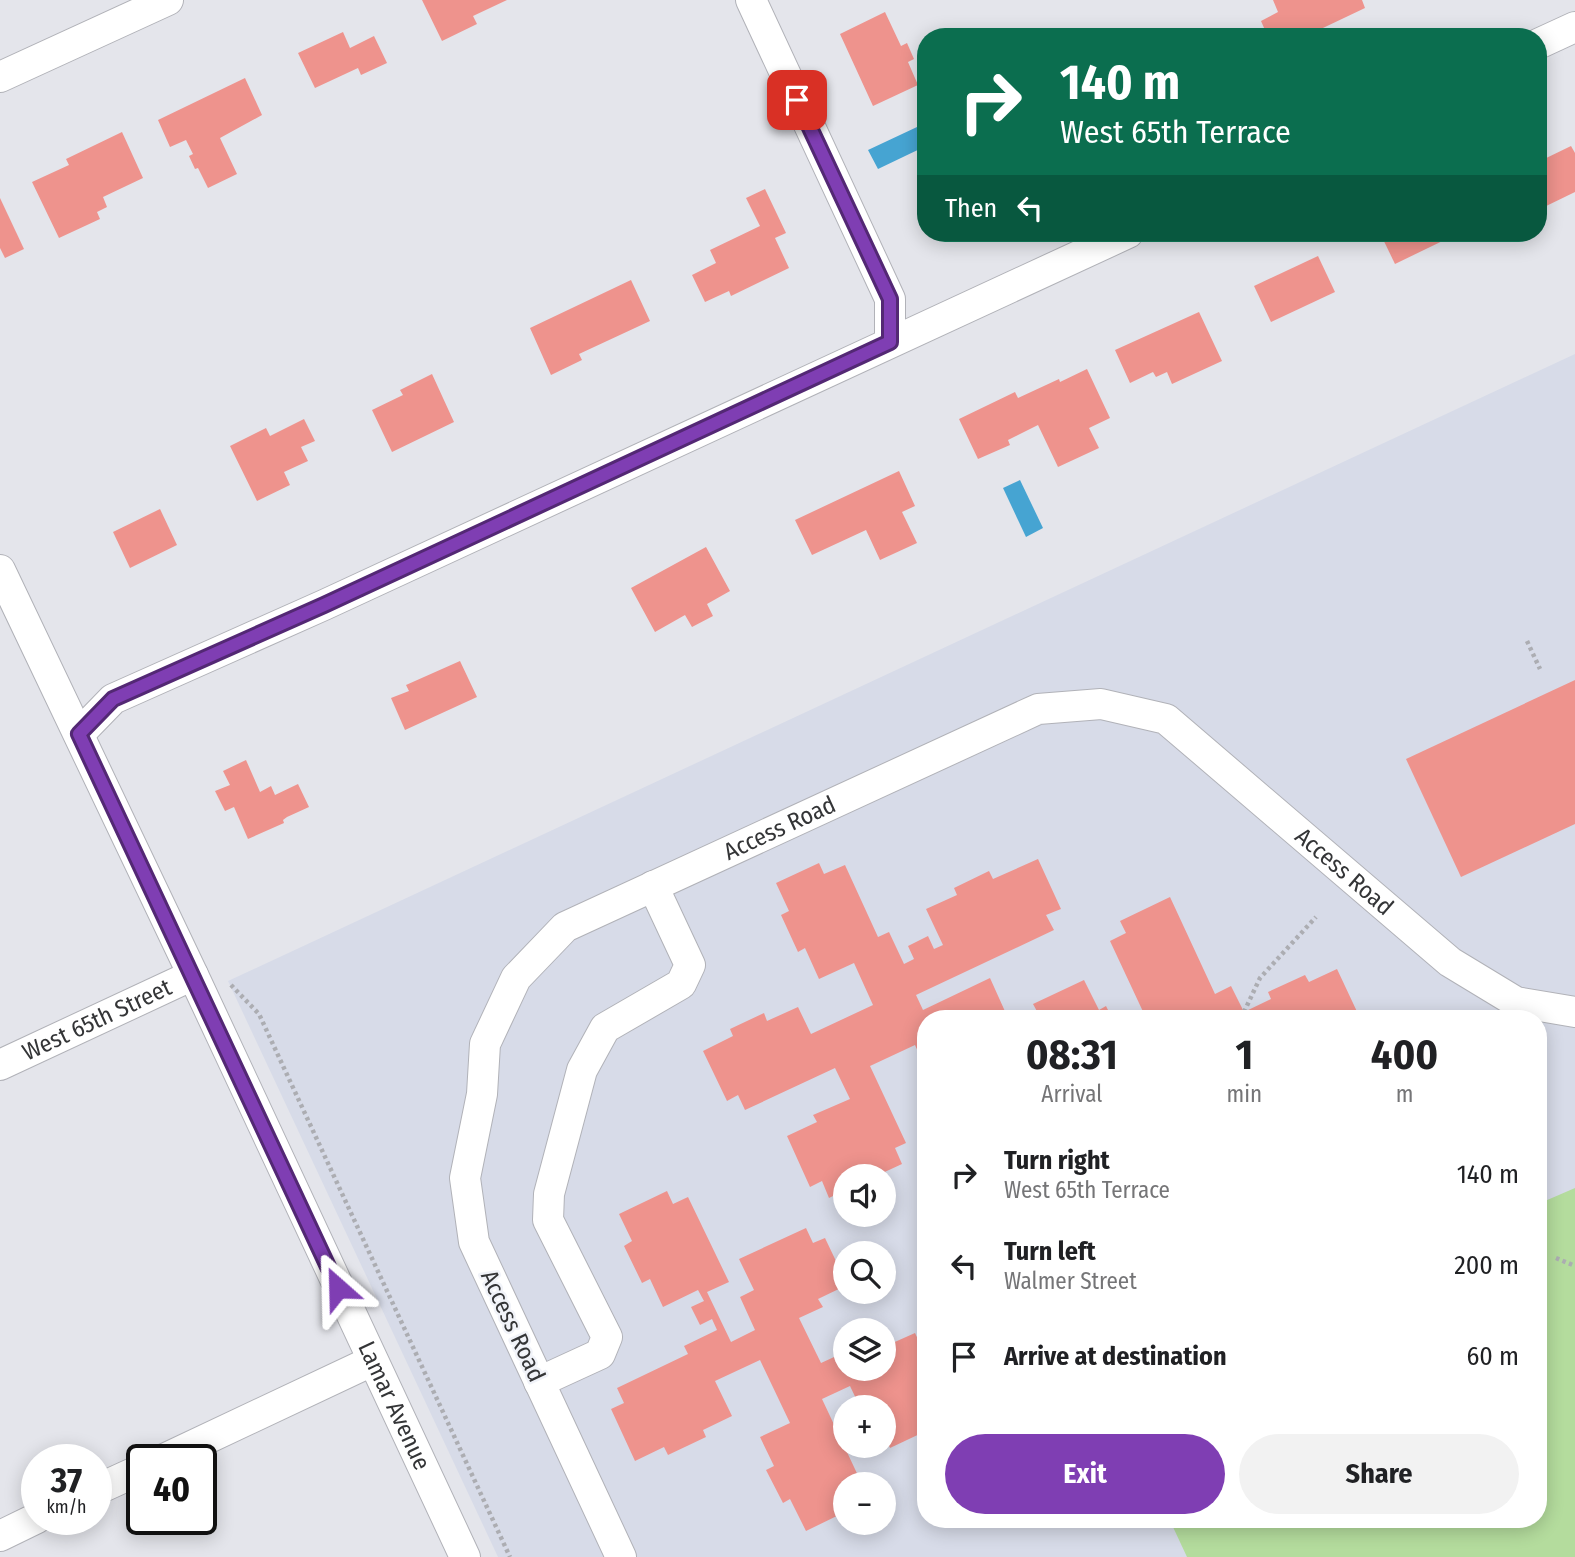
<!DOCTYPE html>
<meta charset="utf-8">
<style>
:root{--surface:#fff;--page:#f2f2f2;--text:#202124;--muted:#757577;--accent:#7f3eb3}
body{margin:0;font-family:"Fira Sans Condensed",sans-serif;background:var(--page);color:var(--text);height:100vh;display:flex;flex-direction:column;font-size:26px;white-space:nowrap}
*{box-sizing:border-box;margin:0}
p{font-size:23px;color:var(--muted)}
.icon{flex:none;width:38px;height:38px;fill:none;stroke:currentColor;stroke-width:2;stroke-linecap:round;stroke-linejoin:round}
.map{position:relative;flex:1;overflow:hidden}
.sheet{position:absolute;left:917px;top:1010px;width:630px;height:518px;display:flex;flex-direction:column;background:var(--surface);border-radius:28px;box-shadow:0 4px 18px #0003}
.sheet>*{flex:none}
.top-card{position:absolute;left:917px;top:28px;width:630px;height:214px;border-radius:28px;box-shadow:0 4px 18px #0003;background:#0b6e4f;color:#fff;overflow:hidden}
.buttons{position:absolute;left:833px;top:1164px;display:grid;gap:14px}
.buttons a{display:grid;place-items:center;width:63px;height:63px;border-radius:50%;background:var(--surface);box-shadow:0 4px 18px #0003;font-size:35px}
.speed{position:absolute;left:21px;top:1444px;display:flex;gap:14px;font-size:35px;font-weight:700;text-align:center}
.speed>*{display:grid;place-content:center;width:91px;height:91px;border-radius:50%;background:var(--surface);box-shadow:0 4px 18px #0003;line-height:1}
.speed small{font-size:18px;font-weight:400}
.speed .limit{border:4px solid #111;border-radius:10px;background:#fff;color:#111}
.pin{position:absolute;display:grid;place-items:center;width:60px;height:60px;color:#fff;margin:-30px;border-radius:14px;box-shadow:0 4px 10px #0006}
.me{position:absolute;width:77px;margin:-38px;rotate:335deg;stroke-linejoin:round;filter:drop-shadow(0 0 5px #0008)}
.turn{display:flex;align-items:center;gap:24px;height:147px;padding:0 28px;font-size:32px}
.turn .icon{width:91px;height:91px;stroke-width:2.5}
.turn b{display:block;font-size:49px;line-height:60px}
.then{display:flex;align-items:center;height:66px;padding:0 28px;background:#0003;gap:14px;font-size:26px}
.eta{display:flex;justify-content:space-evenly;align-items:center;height:119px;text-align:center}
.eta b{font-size:42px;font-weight:700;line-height:49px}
.button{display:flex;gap:14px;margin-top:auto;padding:14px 28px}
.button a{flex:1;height:80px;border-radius:42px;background:var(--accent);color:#fff;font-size:28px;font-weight:700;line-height:80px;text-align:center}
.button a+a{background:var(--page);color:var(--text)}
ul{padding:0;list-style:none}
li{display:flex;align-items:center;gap:21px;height:91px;padding:0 28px}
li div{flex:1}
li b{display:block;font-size:26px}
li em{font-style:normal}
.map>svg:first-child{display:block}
.built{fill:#d7dbe8;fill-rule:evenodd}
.green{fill:#b4dc9d}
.water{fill:#46a4d2}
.building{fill:#ee938d}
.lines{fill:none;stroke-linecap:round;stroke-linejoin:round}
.minor-casing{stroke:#b1b2b8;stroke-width:32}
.path{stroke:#acadb2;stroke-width:4.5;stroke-dasharray:3.5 3.5;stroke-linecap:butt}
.minor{stroke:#fff;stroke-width:30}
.route-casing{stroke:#532874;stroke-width:18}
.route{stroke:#7f3eb3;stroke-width:12}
.labels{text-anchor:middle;stroke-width:5;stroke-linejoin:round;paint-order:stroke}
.street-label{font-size:24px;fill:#343537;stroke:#f1f3f9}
</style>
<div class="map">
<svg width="1575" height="1557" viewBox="0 0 1575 1557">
<rect width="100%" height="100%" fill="#e4e5eb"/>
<!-- built -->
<path class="built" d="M 1575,354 L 1575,1557 L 498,1557 L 228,981 ZM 926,1018 L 1538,1018 L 1538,1519 L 926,1519 ZM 845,1176 L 884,1176 L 884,1214 L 845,1214 ZM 845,1253 L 884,1253 L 884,1292 L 845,1292 ZM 845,1330 L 884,1330 L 884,1368 L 845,1368 ZM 845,1407 L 884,1407 L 884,1446 L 845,1446 ZM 845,1484 L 884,1484 L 884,1522 L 845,1522 Z"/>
<!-- green -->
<polygon class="green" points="1575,1188 1575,1557 1187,1557 1173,1527 1184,1519 1538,1519 1538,1204"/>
<!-- water -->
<g class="water">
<polygon points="917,127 918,130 926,130 926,146 878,169 868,150"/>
<polygon points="1020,480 1043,528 1026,537 1003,488"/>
</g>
<!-- building -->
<g class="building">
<polygon points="422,0 507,0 473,16 477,24 442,41"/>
<polygon points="1273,0 1362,0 1365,8 1304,37 1268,37 1261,21 1278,12"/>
<polygon points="885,12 901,46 907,43 914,59 908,62 918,85 873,106 840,34"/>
<polygon points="343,32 350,48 374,36 387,63 361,75 358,68 315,88 298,53"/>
<polygon points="245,78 262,115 220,138 237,174 208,188 198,168 195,169 189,156 193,154 186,140 170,147 158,120"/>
<polygon points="122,132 143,178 103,197 107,207 97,212 100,219 59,238 32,182 69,165 66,159"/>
<polygon points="1571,146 1575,153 1575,192 1538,210 1538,162"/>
<polygon points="765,189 786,233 775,238 789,268 731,296 729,291 705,302 692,275 716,263 710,250 760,226 746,198"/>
<polygon points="0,198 24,249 5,258 0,248"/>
<polygon points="1380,233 1459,233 1395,264"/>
<polygon points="1318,256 1335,292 1271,322 1254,286"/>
<polygon points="631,280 650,321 579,354 582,360 551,375 530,328"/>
<polygon points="1199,312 1222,361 1172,384 1167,372 1156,377 1153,372 1130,383 1115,350"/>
<polygon points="1087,369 1110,418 1089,428 1099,448 1058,467 1038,425 1008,440 1010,445 978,459 959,419 1015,392 1018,398 1059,379 1060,382"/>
<polygon points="432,374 454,422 392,452 372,410 403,395 400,390"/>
<polygon points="304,419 315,441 301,447 308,461 284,472 290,485 257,501 230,446 266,428 270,436"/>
<polygon points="899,471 915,506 902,512 917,543 880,560 866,530 812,555 795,520"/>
<polygon points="160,509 177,545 130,568 113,532"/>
<polygon points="706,547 730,591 707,604 713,616 692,627 685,615 655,632 631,588"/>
<polygon points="460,661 477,697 405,730 391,698 409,691 406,685"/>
<polygon points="1575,680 1575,824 1461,877 1406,759"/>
<polygon points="246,760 260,792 271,786 275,795 298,784 309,807 287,817 283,820 284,823 248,839 234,807 225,811 215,791 230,785 223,771"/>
<polygon points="1038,859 1061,909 1046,915 1054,930 916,995 923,1010 990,978 1008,1018 926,1018 926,1069 915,1045 870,1066 906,1143 895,1148 902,1164 876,1176 845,1176 845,1190 829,1198 822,1181 810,1187 787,1136 817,1122 813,1115 850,1099 835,1068 745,1110 738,1095 727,1101 703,1051 733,1036 730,1029 764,1013 767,1021 798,1007 811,1034 873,1005 854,963 819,979 805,948 798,952 781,915 789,911 776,883 819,863 824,874 845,865 878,937 889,932 904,964 914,959 908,946 928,936 934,949 943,945 926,909 957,895 954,888 989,871 993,879"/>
<polygon points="1170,897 1215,994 1231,986 1244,1012 1271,999 1268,992 1305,975 1309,982 1337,969 1360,1018 1146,1018 1110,941 1126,933 1120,921"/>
<polygon points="1084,980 1099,1010 1106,1006 1112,1018 1032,1018 1039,1015 1033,1004"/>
<polygon points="667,1191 673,1204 688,1197 729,1282 707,1292 731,1342 755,1330 740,1297 754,1290 739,1259 806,1228 813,1243 825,1238 845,1280 845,1286 818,1299 823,1307 799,1318 821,1363 845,1352 845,1368 884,1368 884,1337 888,1345 915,1333 926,1356 926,1431 890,1448 884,1434 884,1407 860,1407 850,1386 822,1399 862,1484 845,1484 845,1512 806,1531 790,1499 783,1503 766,1470 774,1466 760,1437 790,1423 760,1360 715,1381 732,1416 703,1430 706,1437 668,1455 664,1447 635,1461 611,1409 624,1403 617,1388 688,1354 684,1346 717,1330 712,1319 700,1325 691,1307 704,1301 698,1290 663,1307 650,1279 642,1283 624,1246 632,1241 619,1214"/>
</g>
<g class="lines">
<!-- minor casing -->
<g class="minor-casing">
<g id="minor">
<polyline points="751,0 890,299 890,342"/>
<polyline points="1538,44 1575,27"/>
<polyline points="0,77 168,0"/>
<path id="s1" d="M 0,570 L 193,975 L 465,1557"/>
<polyline points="79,734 113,699 324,605 1128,233"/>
<path id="s2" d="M 0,1065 L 193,975"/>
<polyline points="539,1382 600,1354 607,1337 548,1220 549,1194 582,1070 605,1028 681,984 690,965 653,886"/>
<polyline points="162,1460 372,1361"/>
<polyline points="96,1490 142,1469"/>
<polyline points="0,1536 37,1518"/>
<path id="s3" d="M 621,1557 L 474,1242 L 465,1178 L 482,1094 L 485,1044 L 516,978 L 565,927 L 1038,709 L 1101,704 L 1166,719 L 1450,962 L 1516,1002 L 1575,1012"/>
</g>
</g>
<!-- path -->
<g class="path">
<polyline points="1527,641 1540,669"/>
<polyline points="231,985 259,1014 510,1557"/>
<polyline points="1244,1012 1260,978 1316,917"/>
<polyline points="1556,1258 1575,1266"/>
</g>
<!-- minor -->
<use href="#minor" class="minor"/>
</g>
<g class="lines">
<!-- route casing -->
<g class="route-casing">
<polyline id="route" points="338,1288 79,734 113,699 324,605 890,342 890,299 797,100"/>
</g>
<!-- route -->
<use href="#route" class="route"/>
</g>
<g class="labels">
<!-- street labels -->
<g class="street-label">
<text dy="8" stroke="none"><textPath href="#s3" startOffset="928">Access Road</textPath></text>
<text dy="8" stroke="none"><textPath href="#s3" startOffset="1577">Access Road</textPath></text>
<text dy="8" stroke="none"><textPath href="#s2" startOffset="107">West 65th Street</textPath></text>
<text transform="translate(513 1326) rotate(65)" y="8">Access Road</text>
<text dy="8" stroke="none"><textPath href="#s1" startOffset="924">Lamar Avenue</textPath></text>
</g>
</g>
</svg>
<div class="buttons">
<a><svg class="icon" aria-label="sound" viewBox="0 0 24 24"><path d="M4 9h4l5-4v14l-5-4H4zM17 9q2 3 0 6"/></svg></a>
<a><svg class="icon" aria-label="search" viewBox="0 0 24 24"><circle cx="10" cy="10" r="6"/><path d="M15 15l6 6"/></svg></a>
<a><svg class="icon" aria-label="layers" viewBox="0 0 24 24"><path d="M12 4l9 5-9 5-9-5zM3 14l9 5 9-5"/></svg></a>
<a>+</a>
<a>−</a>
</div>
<div class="speed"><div>37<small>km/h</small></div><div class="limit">40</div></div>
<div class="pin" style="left:797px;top:100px;background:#d93025"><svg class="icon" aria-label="arrive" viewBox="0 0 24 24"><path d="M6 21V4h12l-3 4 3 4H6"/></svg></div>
<svg class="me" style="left:338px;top:1288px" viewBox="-20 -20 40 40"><path d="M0-17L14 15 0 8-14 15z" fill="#7f3eb3" stroke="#fff" stroke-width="4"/></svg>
<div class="top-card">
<div class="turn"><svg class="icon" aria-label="right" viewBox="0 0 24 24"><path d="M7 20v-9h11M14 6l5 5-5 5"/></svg><div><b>140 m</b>West 65th Terrace</div></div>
<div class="then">Then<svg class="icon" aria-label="left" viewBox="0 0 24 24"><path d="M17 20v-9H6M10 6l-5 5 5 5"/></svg></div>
</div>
<section class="sheet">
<div class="eta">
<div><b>08:31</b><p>Arrival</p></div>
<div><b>1</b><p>min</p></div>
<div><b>400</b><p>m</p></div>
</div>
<ul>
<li><svg class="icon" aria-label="right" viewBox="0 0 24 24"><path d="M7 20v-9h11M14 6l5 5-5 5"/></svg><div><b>Turn right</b><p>West 65th Terrace</p></div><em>140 m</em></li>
<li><svg class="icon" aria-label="left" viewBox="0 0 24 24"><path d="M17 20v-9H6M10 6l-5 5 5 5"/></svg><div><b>Turn left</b><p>Walmer Street</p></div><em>200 m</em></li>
<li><svg class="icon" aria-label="arrive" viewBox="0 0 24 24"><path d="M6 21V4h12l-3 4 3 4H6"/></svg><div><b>Arrive at destination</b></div><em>60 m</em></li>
</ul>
<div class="button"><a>Exit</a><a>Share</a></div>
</section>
</div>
